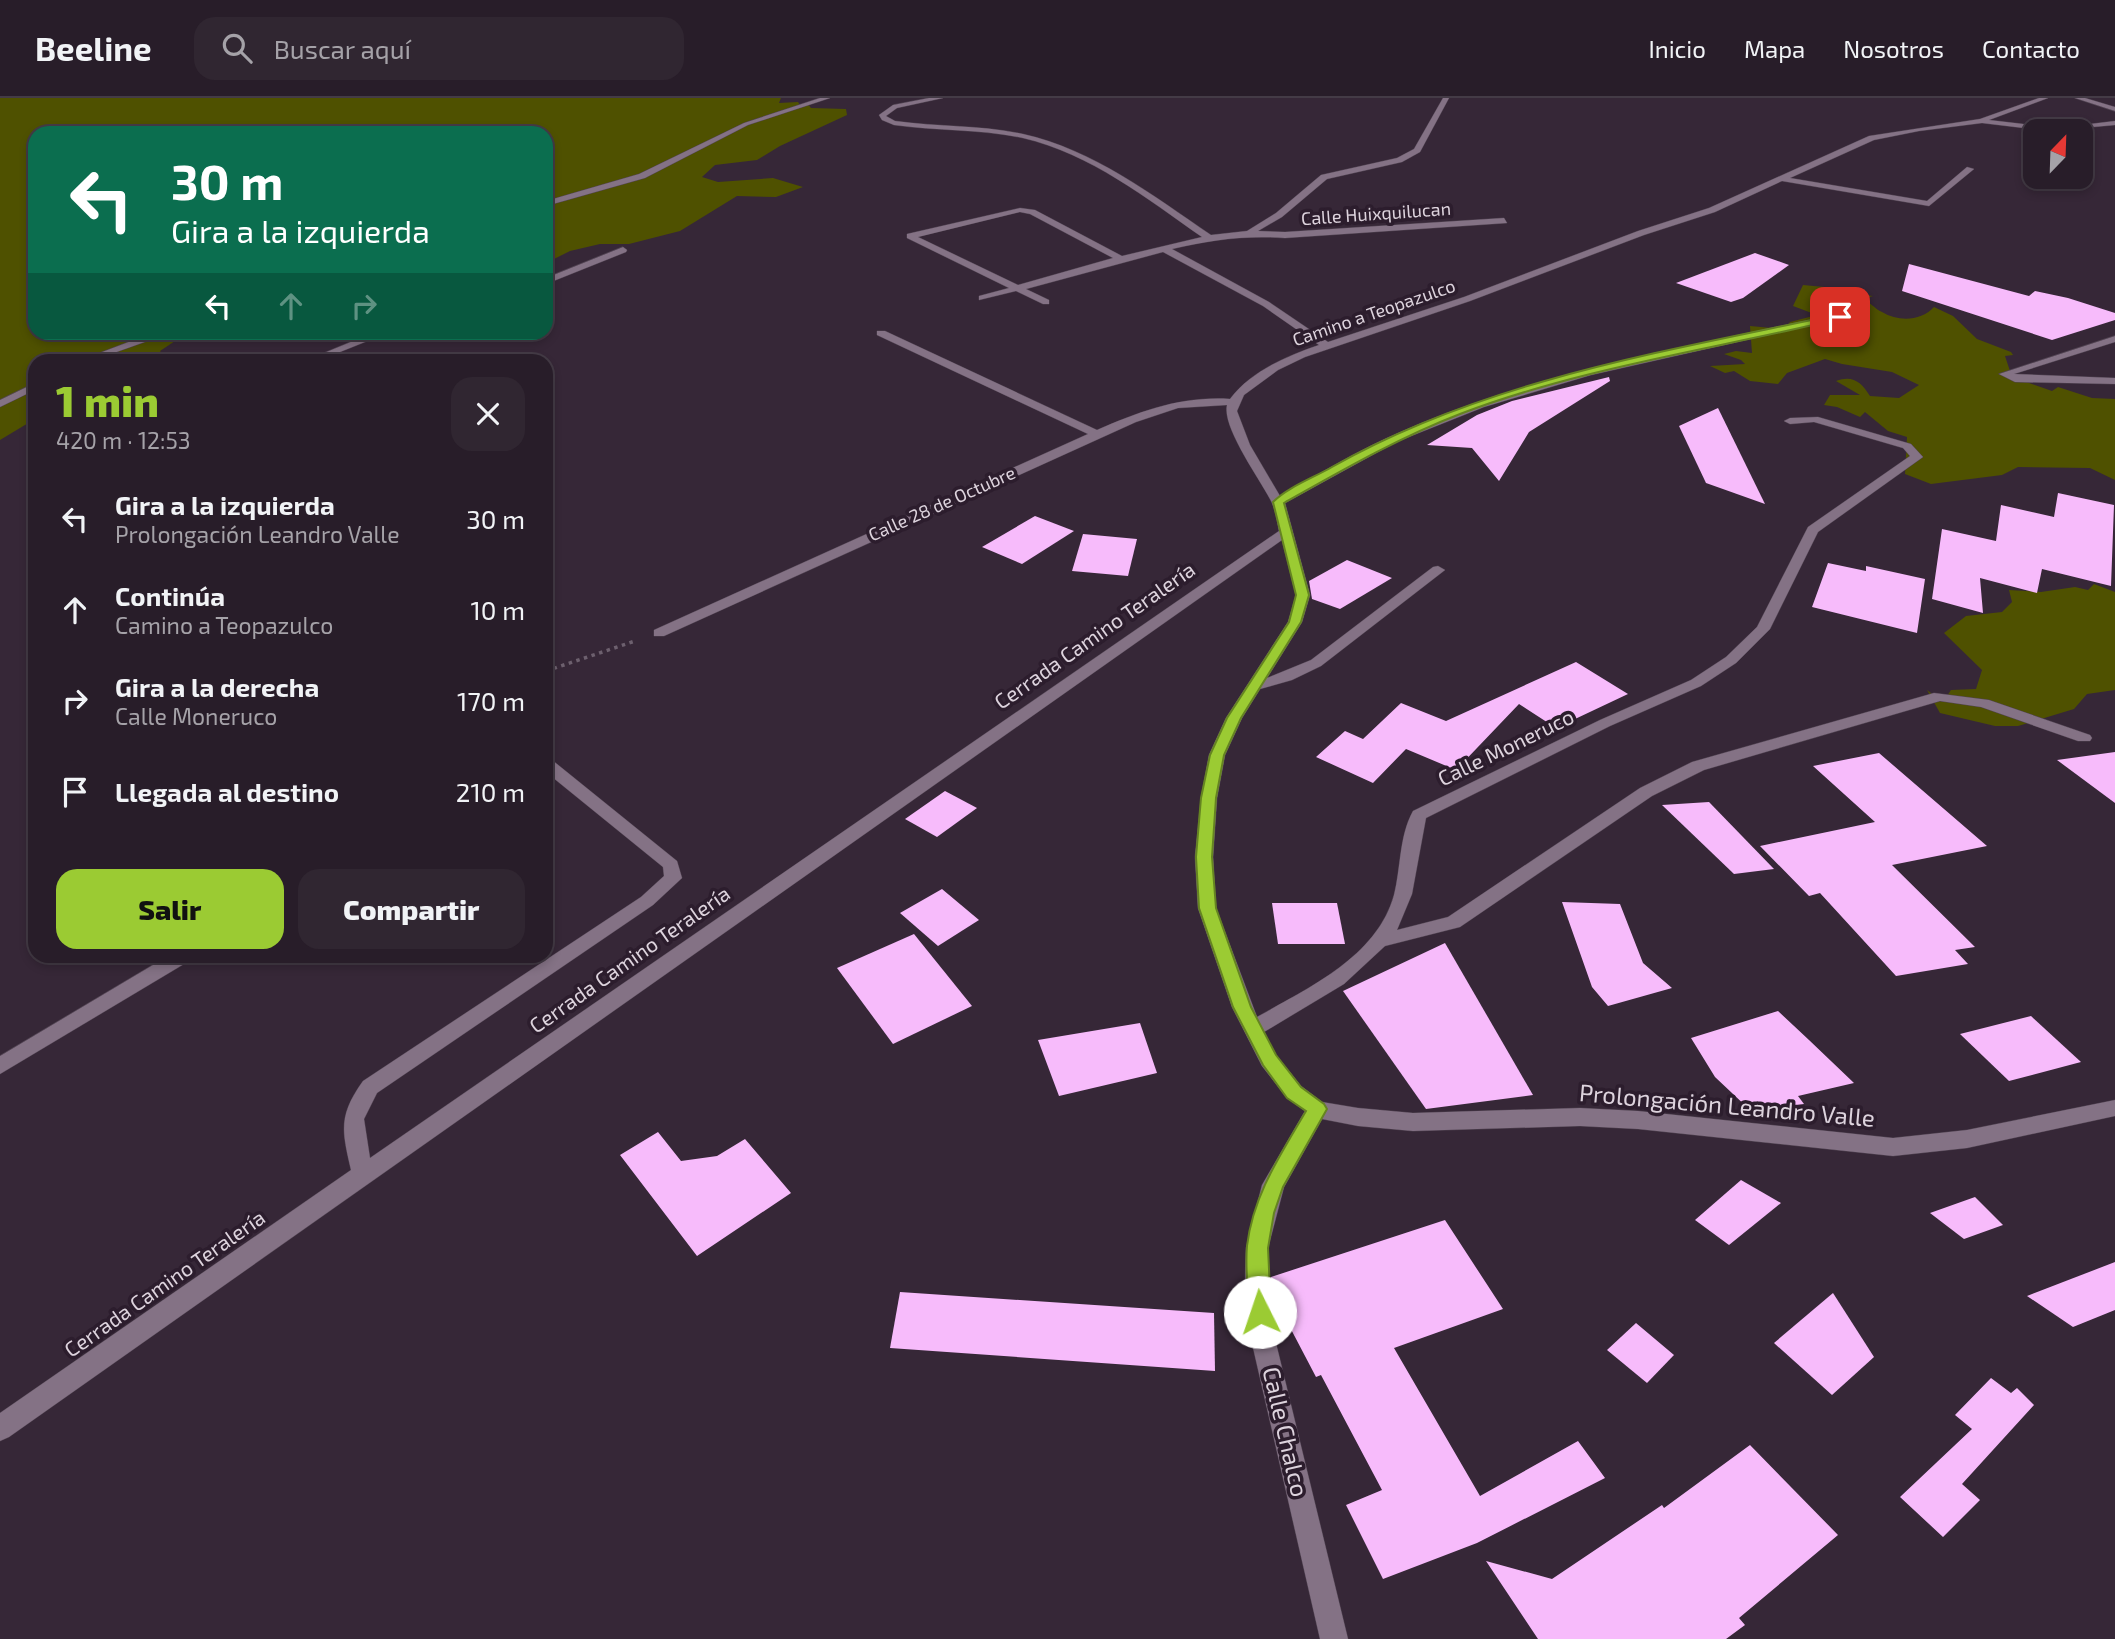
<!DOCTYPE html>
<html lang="es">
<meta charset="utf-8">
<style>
:root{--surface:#281d29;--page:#302631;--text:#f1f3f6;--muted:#a5a2a8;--line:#443b46;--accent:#9bcb33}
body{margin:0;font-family:"Exo 2",sans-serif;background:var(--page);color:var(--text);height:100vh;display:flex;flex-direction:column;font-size:26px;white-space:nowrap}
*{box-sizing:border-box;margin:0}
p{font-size:23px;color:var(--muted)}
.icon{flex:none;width:38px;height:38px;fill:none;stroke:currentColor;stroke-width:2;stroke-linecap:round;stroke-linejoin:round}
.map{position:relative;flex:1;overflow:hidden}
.panel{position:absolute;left:28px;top:256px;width:525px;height:609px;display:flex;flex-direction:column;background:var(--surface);border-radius:21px;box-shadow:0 4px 10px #0003,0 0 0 2px var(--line)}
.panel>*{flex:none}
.top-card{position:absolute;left:28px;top:28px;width:525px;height:214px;border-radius:21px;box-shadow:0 4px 10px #0003,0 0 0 2px var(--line);background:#0b6e4f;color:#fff;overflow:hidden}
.needle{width:46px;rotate:23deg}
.controls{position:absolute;left:2023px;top:21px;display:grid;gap:14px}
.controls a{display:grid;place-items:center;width:70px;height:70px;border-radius:14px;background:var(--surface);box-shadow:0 4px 10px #0003,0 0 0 2px var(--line);font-size:35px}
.pin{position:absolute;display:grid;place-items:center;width:60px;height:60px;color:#fff;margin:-30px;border-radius:14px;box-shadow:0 4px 10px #0006}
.me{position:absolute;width:77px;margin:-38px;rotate:356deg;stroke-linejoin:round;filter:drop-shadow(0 0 5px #0008)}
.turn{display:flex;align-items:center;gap:24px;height:147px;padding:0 28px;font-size:32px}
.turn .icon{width:91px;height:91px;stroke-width:2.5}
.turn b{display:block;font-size:49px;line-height:60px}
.lanes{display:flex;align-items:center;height:66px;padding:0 28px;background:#0003;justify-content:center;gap:35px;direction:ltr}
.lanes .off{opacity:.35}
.round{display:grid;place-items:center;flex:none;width:74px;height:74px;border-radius:21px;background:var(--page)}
.summary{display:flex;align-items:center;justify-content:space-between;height:119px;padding:0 28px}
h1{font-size:42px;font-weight:800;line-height:52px;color:var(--accent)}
.action{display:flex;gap:14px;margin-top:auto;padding:14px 28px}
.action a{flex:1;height:80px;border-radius:21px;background:var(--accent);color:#111;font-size:28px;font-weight:800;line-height:80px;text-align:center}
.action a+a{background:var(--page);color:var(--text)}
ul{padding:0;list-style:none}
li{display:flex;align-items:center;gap:21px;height:91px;padding:0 28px}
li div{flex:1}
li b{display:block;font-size:26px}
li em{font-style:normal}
header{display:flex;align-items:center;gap:42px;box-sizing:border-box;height:98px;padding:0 35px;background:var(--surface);border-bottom:2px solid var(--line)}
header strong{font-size:33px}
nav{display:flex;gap:38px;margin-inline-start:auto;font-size:24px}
.search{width:490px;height:63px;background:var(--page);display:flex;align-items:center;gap:18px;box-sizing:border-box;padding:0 24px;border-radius:21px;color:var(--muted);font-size:26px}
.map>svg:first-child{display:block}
.green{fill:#4f5100}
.building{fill:#f7bbfb}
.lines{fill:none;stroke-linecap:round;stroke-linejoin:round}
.minor-casing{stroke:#4f4250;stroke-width:1}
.path{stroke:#6d606e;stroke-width:3.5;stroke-dasharray:3.5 4.5;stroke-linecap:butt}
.minor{fill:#847285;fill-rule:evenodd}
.route{fill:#9bcb33;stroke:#658421;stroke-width:2}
.labels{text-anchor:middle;stroke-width:7;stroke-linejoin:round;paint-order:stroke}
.far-street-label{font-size:18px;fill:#ddd3dd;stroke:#2c1d2d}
.street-label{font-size:21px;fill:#ddd3dd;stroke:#2c1d2d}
.near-street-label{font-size:24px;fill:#ddd3dd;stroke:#2c1d2d}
</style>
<header>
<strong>Beeline</strong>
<div class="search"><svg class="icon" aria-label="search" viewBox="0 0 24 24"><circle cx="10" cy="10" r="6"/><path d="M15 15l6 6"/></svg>Buscar aquí</div>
<nav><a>Inicio</a><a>Mapa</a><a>Nosotros</a><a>Contacto</a></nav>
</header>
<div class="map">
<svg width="2115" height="1541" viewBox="0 0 2115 1541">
<rect width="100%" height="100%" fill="#362737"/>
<!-- green -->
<g class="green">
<polygon points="0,0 781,0 779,5 798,4 800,7 808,6 811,10 846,11 847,17 780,48 757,62 715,67 702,79 718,84 773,80 803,89 776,99 737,98 680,133 629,146 600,146 570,153 546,165 546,146 551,141 546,136 546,35 35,35 35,234 189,235 175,240 175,243 160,253 167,262 35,262 35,321 0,342"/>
<path d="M 1803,187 L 1846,191 L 1857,196 L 1873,198 L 1863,201 C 1870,204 1875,211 1882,214 C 1899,224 1921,223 1934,209 L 1953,218 L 1977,241 L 2011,254 L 2013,257 L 2005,258 L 2012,279 L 2052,293 L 2058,289 L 2092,300 L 2115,301 L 2115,382 L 2090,370 L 2018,369 L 2002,377 L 1931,386 L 1905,376 L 1907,339 L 1888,333 L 1865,314 L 1860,319 L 1837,309 L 1824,307 L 1830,297 L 1860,297 L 1836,283 C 1853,277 1861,284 1870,298 L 1899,300 L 1919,287 L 1892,274 L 1842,266 L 1825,261 L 1787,275 L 1778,286 L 1750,283 L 1734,273 L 1725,275 L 1710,268 L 1745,266 L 1741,262 L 1724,256 L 1736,253 L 1752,255 L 1750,228 L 1784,231 L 1790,224 L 1817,217 L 1793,208 Z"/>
<polygon points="2094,486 2115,494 2115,592 2087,596 2074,611 2018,628 1995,628 1940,615 1927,592 1943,604 1951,592 1976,591 1982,572 1944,535 1966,518 2002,514 2012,504 2009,492 2041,494 2075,489 2088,492"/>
</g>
<!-- building -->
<g class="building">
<polygon points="1755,155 1789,167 1743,200 1731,204 1676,185"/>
<polygon points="1909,166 2029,198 2035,193 2068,200 2115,215 2115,222 2052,242 1902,193"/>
<polygon points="1609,279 1610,283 1529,334 1499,383 1472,350 1427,347 1477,317 1512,303"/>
<polygon points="1718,310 1765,406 1706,385 1679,328"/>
<polygon points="2058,395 2114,407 2111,488 2042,471 2037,495 1980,480 1983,515 1932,501 1942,431 1996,443 2001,407 2054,419"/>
<polygon points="1035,418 1074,433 1022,466 982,449"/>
<polygon points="1083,436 1137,441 1128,478 1072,473"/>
<polygon points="1347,462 1392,480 1340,511 1312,501 1309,483"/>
<polygon points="1828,465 1866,473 1866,468 1925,481 1917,535 1812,509"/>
<polygon points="1576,564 1628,596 1556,630 1519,606 1456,672 1406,651 1373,685 1316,659 1345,633 1363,641 1401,605 1446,623"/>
<polygon points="2115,654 2115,705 2057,662"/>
<polygon points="1879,655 1987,748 1892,767 1975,849 1955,852 1968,866 1896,878 1820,795 1809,798 1760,748 1875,724 1813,668"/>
<polygon points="945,693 977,710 937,739 905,721"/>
<polygon points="1709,704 1774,771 1734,776 1662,707"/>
<polygon points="942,791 979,822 938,848 900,815"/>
<polygon points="1562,804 1620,806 1643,865 1672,890 1608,908 1592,889"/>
<polygon points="1272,805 1337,805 1345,846 1278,846"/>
<polygon points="914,836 972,908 893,946 837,870"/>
<polygon points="1445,845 1533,997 1426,1011 1343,893"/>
<polygon points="1778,913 1809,942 1854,985 1798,998 1804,1006 1750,1012 1715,979 1691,940"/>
<polygon points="2031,918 2081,964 2009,983 1960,936"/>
<polygon points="1140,925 1157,975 1059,998 1038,942"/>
<polygon points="658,1034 681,1063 717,1058 745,1041 791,1095 697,1158 620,1057"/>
<polygon points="1741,1082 1781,1105 1729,1147 1695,1122"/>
<polygon points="1975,1099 2003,1127 1964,1141 1930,1115"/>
<polygon points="1445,1122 1503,1211 1394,1250 1480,1398 1578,1343 1605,1380 1477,1445 1383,1481 1346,1407 1382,1392 1321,1277 1316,1279 1273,1197 1271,1179"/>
<polygon points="2115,1164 2115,1212 2073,1229 2027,1198"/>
<polygon points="900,1194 1214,1215 1215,1273 890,1250"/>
<polygon points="1833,1195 1874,1259 1832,1297 1774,1245"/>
<polygon points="1636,1225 1674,1257 1647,1285 1607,1252"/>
<polygon points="1991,1280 2011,1295 2017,1290 2034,1307 1962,1386 1980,1402 1943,1439 1900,1399 1972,1331 1955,1317"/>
<polygon points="1750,1347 1838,1437 1739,1520 1745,1527 1726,1541 1538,1541 1486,1463 1552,1481 1662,1407 1664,1410"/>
</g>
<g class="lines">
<!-- minor casing -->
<g class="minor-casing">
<g id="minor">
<polygon points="820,0 830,0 748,27 645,80 546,108 546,103 639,76 744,25"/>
<path d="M 929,0 L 943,0 L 897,10 L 886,18 L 895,23 C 938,29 982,27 1023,36 C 1094,52 1152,97 1211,137 L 1247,133 L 1276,115 L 1321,77 L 1397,60 L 1414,51 L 1443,0 L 1449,0 L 1420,54 L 1402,64 L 1327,81 L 1282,119 L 1258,133 L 1285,134 L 1504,120 L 1507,125 L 1285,140 C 1245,137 1210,142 1172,151 L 1269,204 L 1328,244 L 1464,199 L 1638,133 L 1709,110 L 1869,38 L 1980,21 L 2039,0 L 2048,0 L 1989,22 L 2057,30 L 2115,23 L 2115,27 L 2049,33 L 1982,25 L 1919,33 L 1874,42 L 1790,80 L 1927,103 L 1967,69 L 1974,71 L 1929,108 L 1782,83 L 1715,114 L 1644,137 L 1470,203 L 1305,259 L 1278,272 L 1244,297 L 1237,313 L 1250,347 L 1280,398 C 1321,375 1360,351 1403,333 C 1492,294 1588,271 1683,250 C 1742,236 1801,223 1860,212 L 1865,215 L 1591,277 L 1484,309 L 1396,344 L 1285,405 L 1310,497 L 1302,524 L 1267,580 L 1311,562 L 1433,469 L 1438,468 L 1445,472 L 1321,568 L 1292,582 L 1260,591 L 1242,620 L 1225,657 L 1217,700 L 1213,759 L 1216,810 L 1257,919 C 1308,890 1377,859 1394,797 C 1401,770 1399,738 1413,713 L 1600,622 L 1691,582 L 1726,559 L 1757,529 L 1808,429 L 1910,358 L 1903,350 L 1814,324 L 1790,326 L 1784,323 L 1790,320 L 1818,319 L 1911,346 L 1923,359 L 1818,434 L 1770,531 L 1736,565 L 1701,588 L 1610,628 L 1426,720 L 1412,796 L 1397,832 L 1448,819 L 1640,690 L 1692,664 L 1934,595 L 1989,602 L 2090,637 L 2092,640 L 2090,643 L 2078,643 L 1981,609 L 1940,603 L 1704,672 L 1652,698 L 1460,829 L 1385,848 L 1344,886 L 1264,934 L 1276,957 L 1301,988 L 1322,1004 L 1358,1010 L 1413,1015 L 1580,1010 L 1638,1013 L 1893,1040 L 1967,1032 L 2115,1002 L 2115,1018 L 1967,1050 L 1893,1058 L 1638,1031 L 1580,1028 L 1413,1033 L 1358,1028 L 1322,1021 L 1284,1089 L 1268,1150 L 1269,1187 L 1275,1241 L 1348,1541 L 1320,1541 L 1251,1241 L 1245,1187 L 1246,1150 L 1262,1087 L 1305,1013 L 1287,1000 L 1262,968 L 1232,909 L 1198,810 L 1195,759 L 1201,700 L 1209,657 L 1226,620 L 1288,524 L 1296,497 L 1282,442 L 9,1339 L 0,1343 L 0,1315 L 351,1072 C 342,1033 338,1018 363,983 L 641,799 L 664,778 L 663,769 L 546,674 L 546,661 L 552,662 L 677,763 L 682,780 L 653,807 L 377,995 L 364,1021 L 370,1060 L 1279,433 C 1277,422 1275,410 1270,401 C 1259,380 1222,329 1227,307 L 1178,310 L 1136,324 L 664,538 L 654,538 L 654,532 L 1088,336 L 877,237 L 877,233 L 885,233 L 1097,332 C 1141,313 1181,298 1230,301 C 1251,273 1287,258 1319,247 L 1263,208 L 1163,154 L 1026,191 L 1049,202 L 1049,206 L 1043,206 L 1016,193 L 979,202 L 979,198 L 1009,190 L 907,140 L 907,136 L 1020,110 L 1035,112 L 1122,158 L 1202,139 C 1146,100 1091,56 1023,40 C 981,31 937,33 894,27 L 882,22 L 879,17 L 893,7 ZM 1020,114 L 1030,116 L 1113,160 L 1018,187 L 918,139 Z"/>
<polygon points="2075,0 2085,0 2115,9 2115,13"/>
<polygon points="623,149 627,152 626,154 546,186 546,180"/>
<polygon points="155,234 173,234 94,262 81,262"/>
<polygon points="375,234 390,234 320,262 307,262"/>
<polygon points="2115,238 2115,244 2014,276 2115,280 2115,286 2015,284 1999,276"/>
<polygon points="35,285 35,292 0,309 0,302"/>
<polygon points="168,858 191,858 189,863 0,976 0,958"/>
</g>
</g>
<!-- path -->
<polyline class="path" points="546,573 635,543"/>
<!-- minor -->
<use href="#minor" class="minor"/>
</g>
<!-- route -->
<path class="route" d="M 1840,216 L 1843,217 L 1843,220 C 1716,251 1583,269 1460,316 C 1398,340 1341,373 1284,405 L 1309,497 L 1301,524 L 1241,620 L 1224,657 L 1216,700 L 1212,759 L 1216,810 L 1251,909 L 1276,957 L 1301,989 L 1324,1006 L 1327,1011 L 1283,1089 L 1274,1115 L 1268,1150 L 1271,1214 L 1268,1221 L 1260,1224 L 1252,1221 L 1249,1214 C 1248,1193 1245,1169 1247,1148 C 1253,1097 1281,1056 1306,1013 L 1287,1000 L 1263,967 L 1233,909 L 1199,810 L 1196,759 L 1201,700 L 1210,657 L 1227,620 L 1289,524 L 1296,497 L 1273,404 C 1288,389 1313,380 1332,369 C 1487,281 1668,253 1840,216 Z"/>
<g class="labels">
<!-- far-street labels -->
<g class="far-street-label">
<text transform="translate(1376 116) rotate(-4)" y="6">Calle Huixquilucan</text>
<text transform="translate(1374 215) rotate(-19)" y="6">Camino a Teopazulco</text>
<text transform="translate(942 406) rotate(-24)" y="6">Calle 28 de Octubre</text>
</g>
<!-- street labels -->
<g class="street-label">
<text transform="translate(1095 538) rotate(-35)" y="7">Cerrada Camino Teralería</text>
<text transform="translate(1506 650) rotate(-26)" y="7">Calle Moneruco</text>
<text transform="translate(630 862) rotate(-35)" y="7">Cerrada Camino Teralería</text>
<text transform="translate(165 1186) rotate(-35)" y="7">Cerrada Camino Teralería</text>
</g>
<!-- near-street labels -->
<g class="near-street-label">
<text transform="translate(1727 1008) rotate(5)" y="8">Prolongación Leandro Valle</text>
<text transform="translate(1285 1334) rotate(77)" y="8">Calle Chalco</text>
</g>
</g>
</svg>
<div class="controls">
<a><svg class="needle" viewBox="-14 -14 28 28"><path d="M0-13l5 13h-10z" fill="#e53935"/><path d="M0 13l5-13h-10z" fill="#a5a2a8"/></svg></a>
</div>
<div class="pin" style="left:1840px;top:219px;background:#d93025"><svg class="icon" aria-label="arrive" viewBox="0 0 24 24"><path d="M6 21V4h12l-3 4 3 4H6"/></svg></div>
<svg class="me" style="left:1260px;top:1214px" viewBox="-20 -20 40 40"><circle r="19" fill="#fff"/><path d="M0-13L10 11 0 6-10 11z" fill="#9bcb33"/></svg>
<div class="top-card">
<div class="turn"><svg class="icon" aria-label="left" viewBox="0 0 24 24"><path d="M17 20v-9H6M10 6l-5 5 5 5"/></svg><div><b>30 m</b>Gira a la izquierda</div></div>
<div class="lanes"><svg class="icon" aria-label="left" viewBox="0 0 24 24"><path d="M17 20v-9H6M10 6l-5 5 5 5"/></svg><svg class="icon off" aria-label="ahead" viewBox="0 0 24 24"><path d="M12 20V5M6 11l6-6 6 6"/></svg><svg class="icon off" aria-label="right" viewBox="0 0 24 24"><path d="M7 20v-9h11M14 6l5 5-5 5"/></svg></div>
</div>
<section class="panel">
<div class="summary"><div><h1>1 min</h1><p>420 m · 12:53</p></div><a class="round"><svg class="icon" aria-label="close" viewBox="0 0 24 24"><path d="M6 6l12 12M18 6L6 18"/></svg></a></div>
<ul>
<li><svg class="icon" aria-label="left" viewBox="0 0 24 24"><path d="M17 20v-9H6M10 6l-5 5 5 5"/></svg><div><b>Gira a la izquierda</b><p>Prolongación Leandro Valle</p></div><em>30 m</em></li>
<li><svg class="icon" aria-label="ahead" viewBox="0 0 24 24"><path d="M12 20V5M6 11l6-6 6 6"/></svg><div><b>Continúa</b><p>Camino a Teopazulco</p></div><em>10 m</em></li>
<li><svg class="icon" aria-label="right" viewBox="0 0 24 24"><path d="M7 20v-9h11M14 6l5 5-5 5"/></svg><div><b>Gira a la derecha</b><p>Calle Moneruco</p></div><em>170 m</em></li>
<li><svg class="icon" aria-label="arrive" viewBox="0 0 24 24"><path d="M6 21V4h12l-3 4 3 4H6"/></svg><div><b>Llegada al destino</b></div><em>210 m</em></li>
</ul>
<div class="action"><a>Salir</a><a>Compartir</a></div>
</section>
</div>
